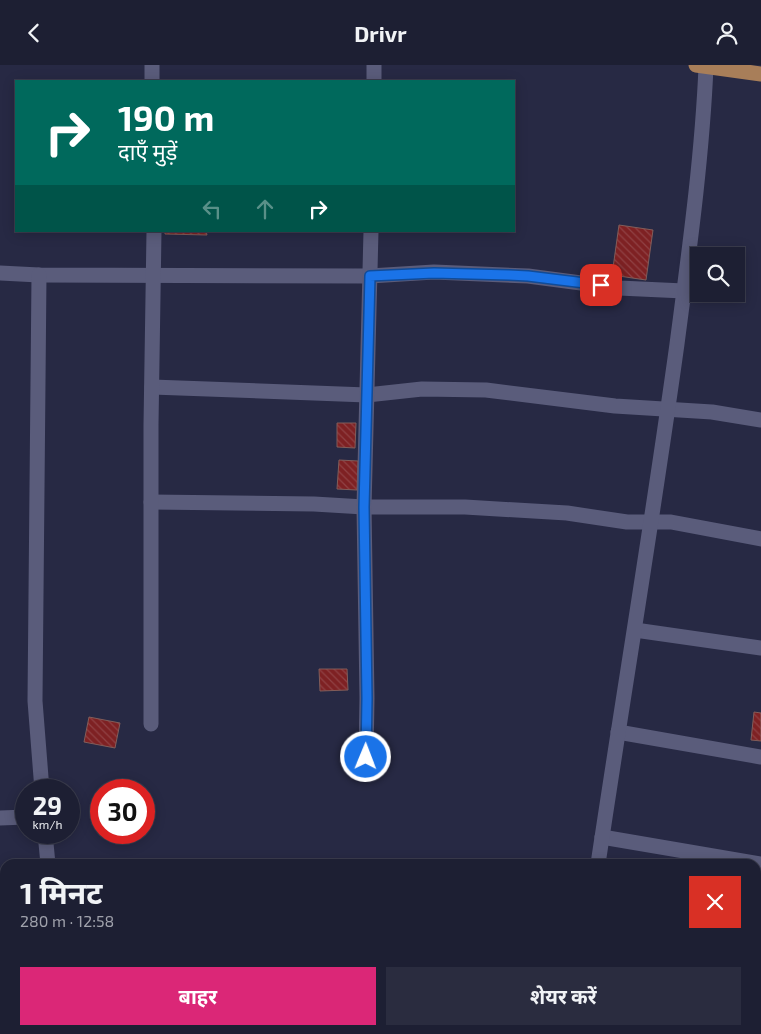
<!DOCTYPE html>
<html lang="hi">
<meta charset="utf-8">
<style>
:root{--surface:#1d1f33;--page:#2a2c3f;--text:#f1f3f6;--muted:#a0a2ac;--line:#3b3d4e;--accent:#db2777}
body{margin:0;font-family:"Exo 2","Noto Sans Devanagari",sans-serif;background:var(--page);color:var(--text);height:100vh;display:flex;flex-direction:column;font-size:19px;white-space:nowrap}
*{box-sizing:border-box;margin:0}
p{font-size:16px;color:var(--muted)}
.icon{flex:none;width:28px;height:28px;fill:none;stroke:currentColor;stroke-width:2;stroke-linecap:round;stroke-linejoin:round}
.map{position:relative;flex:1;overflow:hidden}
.side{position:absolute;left:0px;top:794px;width:761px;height:176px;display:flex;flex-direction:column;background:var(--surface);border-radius:15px 15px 0 0;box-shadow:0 2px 12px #0003,0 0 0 1px var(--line)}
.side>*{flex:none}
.hud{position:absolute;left:15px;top:15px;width:500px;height:152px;border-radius:0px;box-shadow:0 2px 12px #0003,0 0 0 1px var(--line);background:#00695c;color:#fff;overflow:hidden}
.buttons{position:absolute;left:690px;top:182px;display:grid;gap:10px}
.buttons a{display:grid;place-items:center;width:55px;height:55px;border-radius:0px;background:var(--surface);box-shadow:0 2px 12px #0003,0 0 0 1px var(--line);font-size:25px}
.speed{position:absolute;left:15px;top:714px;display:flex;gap:10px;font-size:25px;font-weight:700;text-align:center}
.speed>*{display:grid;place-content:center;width:65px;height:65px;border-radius:50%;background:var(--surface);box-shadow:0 2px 12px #0003,0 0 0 1px var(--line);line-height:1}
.speed small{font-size:12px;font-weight:400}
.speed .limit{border:8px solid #d22;background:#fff;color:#111}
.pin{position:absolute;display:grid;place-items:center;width:42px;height:42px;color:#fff;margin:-21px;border-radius:10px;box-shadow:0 2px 8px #0006}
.me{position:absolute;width:55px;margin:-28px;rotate:1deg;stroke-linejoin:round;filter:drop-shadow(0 0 4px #0008)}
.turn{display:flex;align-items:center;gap:18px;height:105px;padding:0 20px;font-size:22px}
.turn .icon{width:65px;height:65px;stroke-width:2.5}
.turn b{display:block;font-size:35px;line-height:42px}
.lanes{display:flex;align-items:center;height:48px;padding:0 20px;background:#0003;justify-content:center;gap:25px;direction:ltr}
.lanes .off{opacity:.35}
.round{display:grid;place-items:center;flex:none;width:52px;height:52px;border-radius:0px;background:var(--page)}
.summary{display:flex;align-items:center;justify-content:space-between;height:85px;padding:0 20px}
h1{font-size:30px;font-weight:700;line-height:38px}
.cta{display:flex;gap:10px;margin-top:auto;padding:10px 20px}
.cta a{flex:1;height:58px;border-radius:0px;background:var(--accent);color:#fff;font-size:20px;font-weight:700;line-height:58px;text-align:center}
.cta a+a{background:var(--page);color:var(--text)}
header{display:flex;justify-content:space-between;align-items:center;height:65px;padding:0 20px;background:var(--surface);font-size:22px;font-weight:700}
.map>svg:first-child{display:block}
.building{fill:url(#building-back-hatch);stroke:#815d5a}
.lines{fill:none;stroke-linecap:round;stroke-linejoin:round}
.street{stroke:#5a5c7b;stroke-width:15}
.primary{stroke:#a87e59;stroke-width:15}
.route-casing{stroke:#114b97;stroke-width:12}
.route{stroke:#1a73e8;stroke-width:9}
</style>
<header><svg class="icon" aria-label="back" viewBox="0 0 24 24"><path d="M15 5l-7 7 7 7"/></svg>Drivr<svg class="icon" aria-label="person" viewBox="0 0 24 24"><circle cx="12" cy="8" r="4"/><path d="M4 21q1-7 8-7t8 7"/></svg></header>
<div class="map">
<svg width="761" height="969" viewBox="0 0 761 969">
<defs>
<pattern id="building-back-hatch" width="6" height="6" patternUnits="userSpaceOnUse" patternTransform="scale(1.25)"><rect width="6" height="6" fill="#7e2123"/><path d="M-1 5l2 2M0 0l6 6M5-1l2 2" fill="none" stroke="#904144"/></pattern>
</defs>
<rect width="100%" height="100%" fill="#272944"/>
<!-- building -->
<g class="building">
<polygon points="619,160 653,165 646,215 612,210"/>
<polygon points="165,166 206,166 207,170 165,169"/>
<polygon points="337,358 356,358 355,383 337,382"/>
<polygon points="339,395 358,396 357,425 337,424"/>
<polygon points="319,604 347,604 348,625 320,626"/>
<polygon points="754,647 761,648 761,676 751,675"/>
<polygon points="89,652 120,658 115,683 84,677"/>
</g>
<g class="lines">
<!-- street -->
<g class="street">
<polyline points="152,0 152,16"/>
<polyline points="374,16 374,0"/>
<polyline points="0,208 39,210 370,211 434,207 528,211 619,223 684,226"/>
<polyline points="39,210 35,636 42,725"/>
<polyline points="152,322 367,330 422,324 486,325 615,341 712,347 761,355"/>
<polyline points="151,437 314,439 364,442 465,442 567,448 627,457 671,457 761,474"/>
<polyline points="635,565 761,583"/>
<polyline points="151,659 151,360 154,166"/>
<polyline points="618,667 761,692"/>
<polyline points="366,692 367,633 364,442 371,166"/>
<polyline points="0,753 26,752"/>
<polyline points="45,768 48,799"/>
<polyline points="602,772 761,799"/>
<path d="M 598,799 C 624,625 653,453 677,279 C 689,187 702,94 706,2"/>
<polyline points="0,835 5,835"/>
<polyline points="756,889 761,890"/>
<polyline points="0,921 5,921"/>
<polyline points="63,965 63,969"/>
<polyline points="570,969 571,965"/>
</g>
<!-- primary -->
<polyline class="primary" points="696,0 761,9"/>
</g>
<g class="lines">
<!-- route casing -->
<g class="route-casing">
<polyline id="route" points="366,692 367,633 364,442 370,211 434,208 509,210 528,211 601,220"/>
</g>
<!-- route -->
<use href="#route" class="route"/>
</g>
</svg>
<div class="buttons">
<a><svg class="icon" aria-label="search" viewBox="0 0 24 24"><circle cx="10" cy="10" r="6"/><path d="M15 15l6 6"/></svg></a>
</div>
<div class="speed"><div>29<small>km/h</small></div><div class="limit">30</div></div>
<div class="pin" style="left:601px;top:220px;background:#d93025"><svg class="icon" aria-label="arrive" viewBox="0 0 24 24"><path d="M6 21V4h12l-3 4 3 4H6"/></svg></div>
<svg class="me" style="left:366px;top:692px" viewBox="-20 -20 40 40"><circle r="17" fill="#1a73e8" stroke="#fff" stroke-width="3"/><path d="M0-11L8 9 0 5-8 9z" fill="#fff"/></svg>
<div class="hud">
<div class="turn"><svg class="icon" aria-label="right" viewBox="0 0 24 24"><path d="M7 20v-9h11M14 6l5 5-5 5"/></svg><div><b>190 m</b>दाएँ मुड़ें</div></div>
<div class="lanes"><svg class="icon off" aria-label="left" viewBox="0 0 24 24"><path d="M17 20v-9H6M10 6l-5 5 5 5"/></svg><svg class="icon off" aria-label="ahead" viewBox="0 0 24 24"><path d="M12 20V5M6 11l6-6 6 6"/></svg><svg class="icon" aria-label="right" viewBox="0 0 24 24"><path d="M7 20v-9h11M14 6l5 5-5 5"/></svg></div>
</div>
<section class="side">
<div class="summary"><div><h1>1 मिनट</h1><p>280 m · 12:58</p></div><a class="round" style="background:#d93025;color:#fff"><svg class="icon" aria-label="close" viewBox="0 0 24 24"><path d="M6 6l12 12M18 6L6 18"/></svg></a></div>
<div class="cta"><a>बाहर</a><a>शेयर करें</a></div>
</section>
</div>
